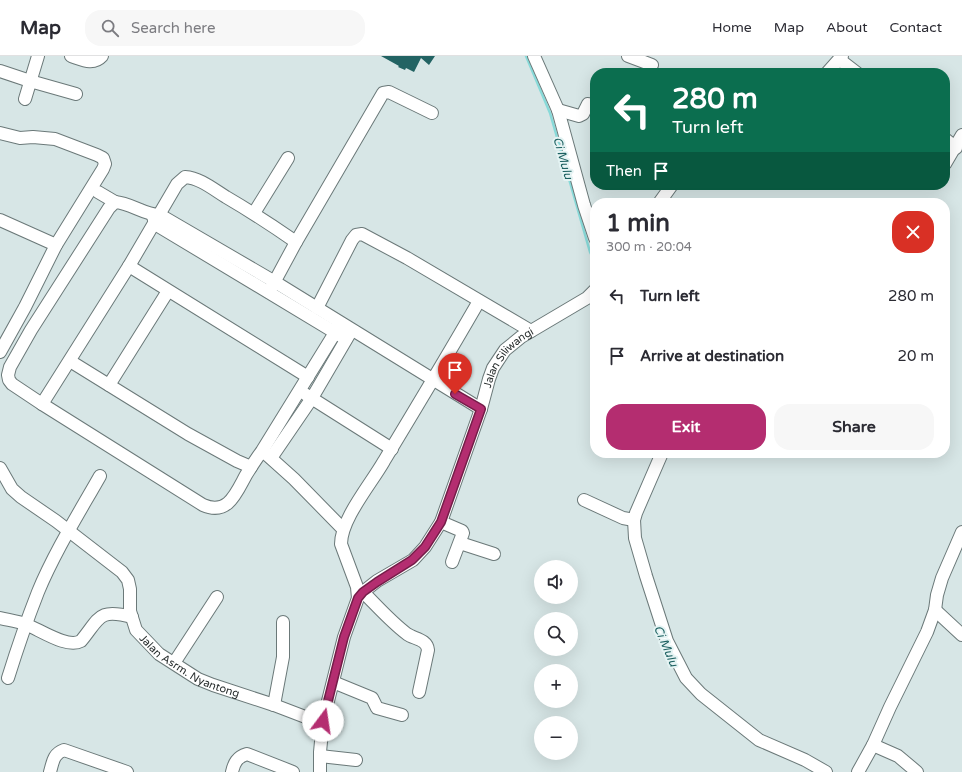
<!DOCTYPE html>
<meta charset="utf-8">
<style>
:root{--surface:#fff;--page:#f7f7f7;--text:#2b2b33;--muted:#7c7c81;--line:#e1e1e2;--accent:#b42d70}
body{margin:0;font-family:"Varela Round",sans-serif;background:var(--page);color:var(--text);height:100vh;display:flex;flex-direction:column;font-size:15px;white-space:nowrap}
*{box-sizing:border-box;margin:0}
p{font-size:13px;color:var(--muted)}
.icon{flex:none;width:22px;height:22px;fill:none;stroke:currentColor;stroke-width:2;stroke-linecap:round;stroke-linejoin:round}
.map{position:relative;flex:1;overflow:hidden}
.drawer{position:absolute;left:590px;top:142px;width:360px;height:260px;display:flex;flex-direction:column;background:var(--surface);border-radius:16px;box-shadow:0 4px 16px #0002}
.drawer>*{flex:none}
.guide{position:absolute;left:590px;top:12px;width:360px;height:122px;border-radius:16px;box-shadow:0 4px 16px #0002;background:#0b6e4f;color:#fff;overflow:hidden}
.fabs{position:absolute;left:534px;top:504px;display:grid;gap:8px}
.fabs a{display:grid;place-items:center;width:44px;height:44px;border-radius:50%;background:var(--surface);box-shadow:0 4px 16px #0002;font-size:20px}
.pin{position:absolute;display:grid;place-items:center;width:34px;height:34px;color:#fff;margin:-41px -17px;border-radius:50% 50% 50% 0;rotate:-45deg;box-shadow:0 0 4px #0007}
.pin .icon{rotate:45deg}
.me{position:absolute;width:44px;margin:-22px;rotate:14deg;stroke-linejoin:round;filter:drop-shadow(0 0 3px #0008)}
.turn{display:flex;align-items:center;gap:14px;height:84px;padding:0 16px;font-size:18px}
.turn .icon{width:52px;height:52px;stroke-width:2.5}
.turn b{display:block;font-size:28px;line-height:34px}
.then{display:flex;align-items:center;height:38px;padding:0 16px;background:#0003;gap:8px;font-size:15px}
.round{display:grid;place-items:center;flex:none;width:42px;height:42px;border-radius:16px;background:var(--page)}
.summary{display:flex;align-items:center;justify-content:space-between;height:68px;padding:0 16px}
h1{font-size:24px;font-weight:700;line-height:30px}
.action{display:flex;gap:8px;margin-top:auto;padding:8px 16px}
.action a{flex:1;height:46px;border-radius:16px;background:var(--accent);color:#fff;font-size:16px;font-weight:700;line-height:46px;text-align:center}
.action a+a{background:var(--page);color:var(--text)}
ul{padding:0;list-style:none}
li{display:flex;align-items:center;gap:12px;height:60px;padding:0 16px}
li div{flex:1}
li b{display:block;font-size:15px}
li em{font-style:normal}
header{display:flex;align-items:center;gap:24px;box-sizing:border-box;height:56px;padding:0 20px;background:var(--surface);border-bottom:1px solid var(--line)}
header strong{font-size:19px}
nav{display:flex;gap:22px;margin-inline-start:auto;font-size:14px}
.search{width:280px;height:36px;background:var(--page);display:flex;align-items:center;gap:10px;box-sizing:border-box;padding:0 14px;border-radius:16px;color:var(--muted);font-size:15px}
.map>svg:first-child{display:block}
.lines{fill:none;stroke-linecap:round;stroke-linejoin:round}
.stream{stroke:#88dad9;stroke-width:2.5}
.building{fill:#226363}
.minor-casing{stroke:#6b7979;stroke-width:14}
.minor{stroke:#fff;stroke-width:12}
.route-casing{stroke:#751d49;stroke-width:10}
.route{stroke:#b42d70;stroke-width:7}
.labels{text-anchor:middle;stroke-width:4;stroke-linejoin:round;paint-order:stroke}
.street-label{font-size:11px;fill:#282e2e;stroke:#e4f3f3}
.water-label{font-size:12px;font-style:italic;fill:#1d6161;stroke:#e4f3f3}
</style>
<header>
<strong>Map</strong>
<div class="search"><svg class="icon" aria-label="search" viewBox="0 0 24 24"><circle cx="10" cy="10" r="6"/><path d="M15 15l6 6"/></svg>Search here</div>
<nav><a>Home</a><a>Map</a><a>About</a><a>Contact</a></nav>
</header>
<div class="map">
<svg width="962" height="716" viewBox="0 0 962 716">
<rect width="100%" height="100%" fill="#d7e6e6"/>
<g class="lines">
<!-- stream -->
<polyline class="stream" points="526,0 550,57 590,196 595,206"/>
</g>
<!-- building -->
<polygon class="building" points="381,0 435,0 429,9 421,2 414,16 406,12 405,14 398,11 399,10"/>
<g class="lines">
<!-- minor casing -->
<g class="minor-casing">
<g id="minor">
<path d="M 71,0 C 81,3 93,10 102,0"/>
<polyline points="534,0 558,54 584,149 595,182"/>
<polyline points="628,0 652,9"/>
<polyline points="840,4 857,17"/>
<polyline points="0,15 30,25 76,38"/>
<polyline points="827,17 842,0"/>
<polyline points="25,43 38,0"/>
<polyline points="558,54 579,60 583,58 588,48 595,50"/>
<polyline points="0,77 20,82 33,81 55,83 97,99 103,102 105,108 103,113 56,189 25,251 0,296"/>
<polyline points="945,83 956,92"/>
<polyline points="945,108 962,79"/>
<polyline points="98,136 115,146"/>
<polyline points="659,147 672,129"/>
<polyline points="254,157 288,102"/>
<polyline points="153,160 155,168 346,283"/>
<polyline points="0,164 56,189"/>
<polyline points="296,186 383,37 389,36 432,57"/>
<path d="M 129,210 L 177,128 L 185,121 C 200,122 213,133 226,141 C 250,155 273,170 296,186 L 269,236"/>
<polyline points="317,252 352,184 356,179 362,178 407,202 531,275"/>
<path d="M 341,267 L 262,395 C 256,403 251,411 246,419 C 236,437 228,460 203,449 L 42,348 L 12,328 L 9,324 L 8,319 L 10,311 L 31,274 L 109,152 L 115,146 C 131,147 144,159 160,159 L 275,226 L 481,353"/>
<polyline points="70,305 188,378 237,405 251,411"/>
<polyline points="109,329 168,235"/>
<polyline points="305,338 392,393"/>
<polyline points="42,348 129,210 308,321"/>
<polyline points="265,397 294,423 343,473"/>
<polyline points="662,397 636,457 634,464 635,482 646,520 667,585 686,622 701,638 759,684 805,704 826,716"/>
<polyline points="271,402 312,342 350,277"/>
<path id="s1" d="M 0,412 L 12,433 L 21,441 L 56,465 L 122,516 L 128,524 L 130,533 L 130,555 L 136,574 L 159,598 L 198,623 L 213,629 L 274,649 L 308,662 L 323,665"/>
<polyline points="584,444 623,462 634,464"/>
<polyline points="441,466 462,475 463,477 452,506"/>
<polyline points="460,487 494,498"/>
<path d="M 363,536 C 377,550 391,566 407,578 C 414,583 427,583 428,594 L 419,636"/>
<path d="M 358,542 L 357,531 L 341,488 C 341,463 371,428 384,405 C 416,352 448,299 479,245"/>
<polyline points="935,554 962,579"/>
<path d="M 0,562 C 8,564 17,565 25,568 C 39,573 67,593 81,585 C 100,562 98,552 132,561"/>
<polyline points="174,607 217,541"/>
<path d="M 8,622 C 17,593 27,564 38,536 C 54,497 79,457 100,420"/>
<polyline points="333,626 372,642 377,652 402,659"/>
<polyline points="274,649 283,601 283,566"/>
<polyline points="873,689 898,700 917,716"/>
<polyline points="320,700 356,704"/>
<path d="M 50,716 C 53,706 53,698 64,694 L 127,716"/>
<path d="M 232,716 C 234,707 237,701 247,698 L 293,716"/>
<path id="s2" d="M 320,716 L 320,696 L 323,665 L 344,581 L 358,542 L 363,536 L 377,525 L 413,504 L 425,491 L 441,466 L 481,353 L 489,323 L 493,312 L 505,294 L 521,281 L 587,242 L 595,234"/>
<polyline points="858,716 873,689 890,651 927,576 935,554 937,539 942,522 962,476"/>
</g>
</g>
<!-- minor -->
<use href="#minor" class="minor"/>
</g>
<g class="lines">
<!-- route casing -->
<g class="route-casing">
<polyline id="route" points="323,665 344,581 358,542 363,536 377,526 412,504 425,491 441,466 481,353 455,338"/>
</g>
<!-- route -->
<use href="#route" class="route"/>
</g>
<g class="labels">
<!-- street labels -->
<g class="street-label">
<text dy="4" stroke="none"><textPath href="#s2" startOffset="474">Jalan Siliwangi</textPath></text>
<text dy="4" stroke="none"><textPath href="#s1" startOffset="289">Jalan Asrm. Nyantong</textPath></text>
</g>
<!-- water labels -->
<g class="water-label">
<text transform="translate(563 102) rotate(74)" y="4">Ci Mulu</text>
<text transform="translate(666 590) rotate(67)" y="4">Ci Mulu</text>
</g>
</g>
</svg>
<div class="fabs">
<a><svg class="icon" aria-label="sound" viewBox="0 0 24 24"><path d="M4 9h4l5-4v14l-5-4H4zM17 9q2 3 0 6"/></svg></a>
<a><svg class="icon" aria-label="search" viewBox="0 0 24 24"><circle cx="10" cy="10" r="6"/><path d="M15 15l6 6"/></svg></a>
<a>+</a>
<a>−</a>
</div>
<div class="pin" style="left:455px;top:338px;background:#d93025"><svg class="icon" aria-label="arrive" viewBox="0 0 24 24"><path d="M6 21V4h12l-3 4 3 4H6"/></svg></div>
<svg class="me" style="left:323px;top:665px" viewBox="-20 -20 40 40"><circle r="19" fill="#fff"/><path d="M0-13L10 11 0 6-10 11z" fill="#b42d70"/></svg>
<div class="guide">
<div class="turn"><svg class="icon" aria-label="left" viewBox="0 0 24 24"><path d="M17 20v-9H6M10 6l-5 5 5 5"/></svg><div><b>280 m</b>Turn left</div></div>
<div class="then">Then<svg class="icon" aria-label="arrive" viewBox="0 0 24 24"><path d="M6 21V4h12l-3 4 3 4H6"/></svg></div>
</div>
<section class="drawer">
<div class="summary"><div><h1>1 min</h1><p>300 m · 20:04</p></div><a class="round" style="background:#d93025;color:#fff"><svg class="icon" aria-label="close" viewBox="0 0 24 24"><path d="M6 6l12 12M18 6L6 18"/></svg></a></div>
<ul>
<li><svg class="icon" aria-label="left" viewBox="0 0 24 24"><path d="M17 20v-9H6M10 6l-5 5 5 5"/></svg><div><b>Turn left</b></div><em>280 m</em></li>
<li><svg class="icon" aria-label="arrive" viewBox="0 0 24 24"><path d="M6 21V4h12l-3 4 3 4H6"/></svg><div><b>Arrive at destination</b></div><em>20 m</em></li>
</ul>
<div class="action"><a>Exit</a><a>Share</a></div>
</section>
</div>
